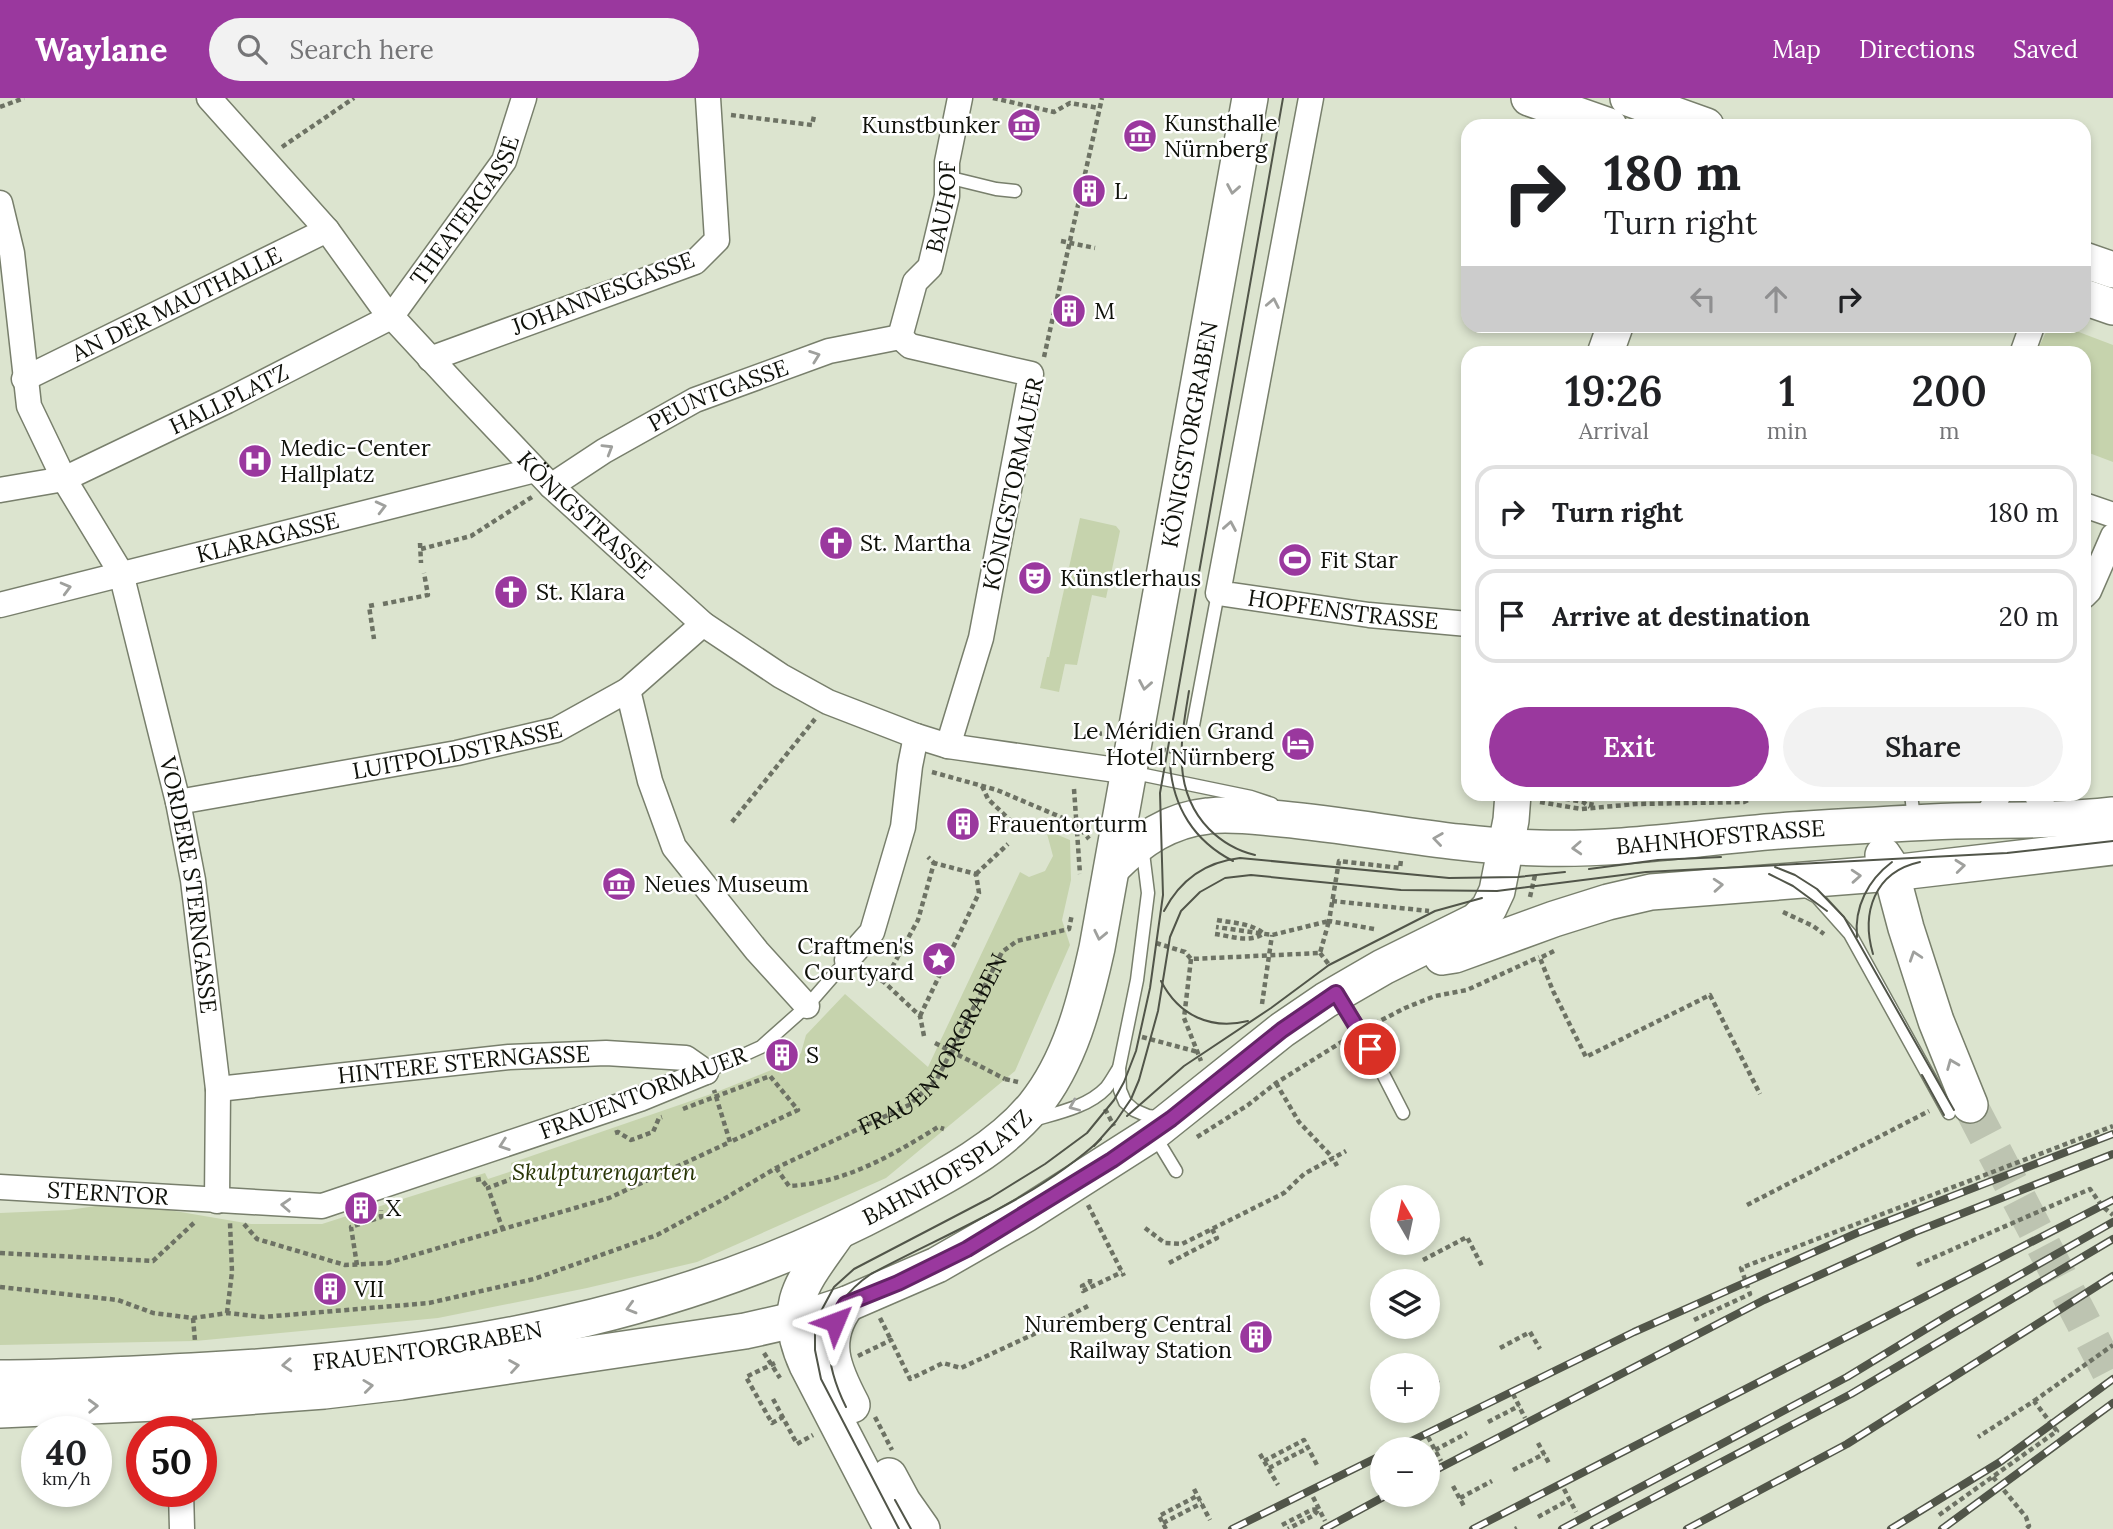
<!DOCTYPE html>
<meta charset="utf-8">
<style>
:root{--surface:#fff;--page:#f2f2f2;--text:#202124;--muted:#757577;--line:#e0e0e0;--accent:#9a389e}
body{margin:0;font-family:Lora,serif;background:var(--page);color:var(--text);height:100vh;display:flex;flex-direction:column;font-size:26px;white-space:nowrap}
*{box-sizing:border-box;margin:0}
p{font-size:23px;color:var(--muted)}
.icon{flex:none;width:38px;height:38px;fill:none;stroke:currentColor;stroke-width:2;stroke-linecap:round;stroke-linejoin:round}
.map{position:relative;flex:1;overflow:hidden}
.sheet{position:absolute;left:1461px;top:248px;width:630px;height:455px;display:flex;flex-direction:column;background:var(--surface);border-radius:21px;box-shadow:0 4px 10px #0003}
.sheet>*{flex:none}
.hud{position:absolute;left:1461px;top:21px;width:630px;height:214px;border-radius:21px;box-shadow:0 4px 10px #0003;background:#fff;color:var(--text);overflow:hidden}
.needle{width:46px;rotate:351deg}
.fabs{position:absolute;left:1370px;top:1087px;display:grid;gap:14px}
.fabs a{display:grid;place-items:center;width:70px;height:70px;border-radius:50%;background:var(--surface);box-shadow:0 4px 10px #0003;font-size:35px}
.speed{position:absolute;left:21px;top:1318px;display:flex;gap:14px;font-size:35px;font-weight:700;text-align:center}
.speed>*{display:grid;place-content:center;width:91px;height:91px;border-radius:50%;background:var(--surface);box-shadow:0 4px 10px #0003;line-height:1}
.speed small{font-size:18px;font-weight:400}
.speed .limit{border:10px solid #d22;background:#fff;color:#111}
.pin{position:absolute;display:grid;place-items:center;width:60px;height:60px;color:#fff;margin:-30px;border:4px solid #fff;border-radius:50%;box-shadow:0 2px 7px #0007}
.me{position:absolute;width:77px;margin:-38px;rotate:46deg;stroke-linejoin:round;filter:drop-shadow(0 0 5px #0008)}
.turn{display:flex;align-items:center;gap:24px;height:147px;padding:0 28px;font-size:32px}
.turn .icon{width:91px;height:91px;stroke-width:2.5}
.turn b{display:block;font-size:49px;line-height:60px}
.lanes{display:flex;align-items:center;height:66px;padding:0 28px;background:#0003;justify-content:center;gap:35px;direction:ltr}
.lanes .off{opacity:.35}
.eta{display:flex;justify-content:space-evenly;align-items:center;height:119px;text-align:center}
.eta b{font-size:42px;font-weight:600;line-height:49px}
.button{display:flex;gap:14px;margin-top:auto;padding:14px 28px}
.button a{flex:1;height:80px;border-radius:42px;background:var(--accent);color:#fff;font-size:28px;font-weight:600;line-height:80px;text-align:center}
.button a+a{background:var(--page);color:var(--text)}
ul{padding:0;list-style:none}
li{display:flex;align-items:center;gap:21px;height:94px;margin:0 14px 10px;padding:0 14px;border:4px solid var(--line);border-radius:21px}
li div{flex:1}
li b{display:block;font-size:26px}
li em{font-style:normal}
header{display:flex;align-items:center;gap:42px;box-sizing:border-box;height:98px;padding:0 35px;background:var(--accent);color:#fff}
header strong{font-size:33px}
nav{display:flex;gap:38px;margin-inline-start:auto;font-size:24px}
.search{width:490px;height:63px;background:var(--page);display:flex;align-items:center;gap:18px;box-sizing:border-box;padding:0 24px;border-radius:38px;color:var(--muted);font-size:26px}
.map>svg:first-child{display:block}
.green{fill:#c6d3ad}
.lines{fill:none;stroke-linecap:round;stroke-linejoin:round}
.secondary-tunnel{stroke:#bdc4b1;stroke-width:35;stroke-dasharray:35 18;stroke-linecap:butt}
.lane-casing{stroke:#787f6c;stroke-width:15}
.street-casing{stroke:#787f6c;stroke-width:27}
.secondary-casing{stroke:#787f6c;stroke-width:38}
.path{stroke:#6d7264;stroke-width:4.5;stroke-dasharray:5 3.5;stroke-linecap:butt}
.lane{stroke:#fff;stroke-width:12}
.street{stroke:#fff;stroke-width:24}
.secondary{stroke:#fff;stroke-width:35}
.tram{stroke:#515549;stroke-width:2}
.rail-casing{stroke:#515549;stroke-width:8}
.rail{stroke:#fff;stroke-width:5;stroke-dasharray:16;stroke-linecap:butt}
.path-bridge{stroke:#6d7264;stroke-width:4.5;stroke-dasharray:5 3.5;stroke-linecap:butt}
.oneway{stroke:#9fa09d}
.route-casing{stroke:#642467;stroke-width:18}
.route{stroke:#9a389e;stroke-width:12}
.labels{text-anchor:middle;stroke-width:5;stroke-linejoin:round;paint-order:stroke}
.poi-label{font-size:23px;fill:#0f110a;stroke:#fff;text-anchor:start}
.street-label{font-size:23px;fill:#0f110a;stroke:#fff}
.park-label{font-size:23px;font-style:italic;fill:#2a3607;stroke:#fff}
</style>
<header>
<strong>Waylane</strong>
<div class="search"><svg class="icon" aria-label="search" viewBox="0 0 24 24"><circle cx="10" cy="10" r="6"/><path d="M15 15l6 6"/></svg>Search here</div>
<nav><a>Map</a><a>Directions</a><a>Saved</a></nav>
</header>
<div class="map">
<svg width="2113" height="1431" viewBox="0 0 2113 1431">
<rect width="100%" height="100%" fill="#dce4cf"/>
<!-- green -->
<g class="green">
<polygon points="2049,228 2063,228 2113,247 2113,364 2084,353 2084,256 2036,255"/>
<polygon points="1080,420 1116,428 1120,433 1106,500 1092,497 1077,567 1065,566 1059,594 1040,590 1047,559 1049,559"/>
<polygon points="1046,732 1070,742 1071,782 1062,822 1070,847 1015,973 886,1080 697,1164 587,1190 438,1220 195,1243 0,1247 0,1115 69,1112 122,1104 251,1126 322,1126 350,1117 353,1121 374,1114 374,1110 485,1075 488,1081 512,1073 511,1065 714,995 774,971 782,976 801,955 806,937 845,896 928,969 1020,774 1029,779 1045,773 1053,758"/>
</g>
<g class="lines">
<!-- secondary-tunnel -->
<polyline class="secondary-tunnel" points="1970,1007 2113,1281"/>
<!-- lane casing -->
<g class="lane-casing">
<g id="lane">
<polyline points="947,79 996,91 1015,93"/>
<polyline points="1192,633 1218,495"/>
<polyline points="1130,674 1251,699 1272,706"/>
<polyline points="1911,696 1914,721"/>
<polyline points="1142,747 1148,795 1137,882 1119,970 1120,992 1125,1004 1134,1012 1148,1018 1164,1020"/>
<polyline points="1802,791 1817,799 1850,836 1949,1015"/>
<polyline points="1339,899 1361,933 1403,1015"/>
<polyline points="706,974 761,949 807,908 847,862"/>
<path d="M 1033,1022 C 1057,1015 1088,1009 1106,990 C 1111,984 1115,976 1119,970"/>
<polyline points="1153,1035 1176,1073"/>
</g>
</g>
<!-- street casing -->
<g class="street-casing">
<g id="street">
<path id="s2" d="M 209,0 L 327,132 L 381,207 L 457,289 L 551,388 L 703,526 L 781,578 L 828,604 L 916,638 L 948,648 L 1130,674"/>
<path id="s3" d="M 1311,0 L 1218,495 L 1369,517 L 1468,526"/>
<path id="s4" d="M 0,105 L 12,155 L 29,308 L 64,381 L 121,475 L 178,704 L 193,782 L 218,991 L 217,1103"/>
<polyline points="900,239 910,248 1031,276 981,540 948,648"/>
<path id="s5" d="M 900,239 L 915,184 L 930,169 L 947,98 L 947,64 L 960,0"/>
<polyline points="2022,256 2032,228"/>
<polyline points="430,261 695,164 717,142 708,0"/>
<path id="s6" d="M 24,281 L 327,132"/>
<path id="s7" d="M 551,388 L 604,353 L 695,302 L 829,253 L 900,239"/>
<path id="s8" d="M 0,392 L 64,381 L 227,303 L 391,219 L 504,63 L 524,0"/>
<polyline points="2084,407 2113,417"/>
<polyline points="2084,498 2089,493 2113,438"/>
<path id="s9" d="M 0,507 L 535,372"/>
<polyline points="628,592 650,683 674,749 757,853 807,908"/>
<polyline points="2036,696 2050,722"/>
<path id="s10" d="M 178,704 L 457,655 L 556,632 L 628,592 L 703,526"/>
<polyline points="1985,723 1999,696"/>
<polyline points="847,862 872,834 903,729 910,668 916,638"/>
<path id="s11" d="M 218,991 L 509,959 L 606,955 L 686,960 L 706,974"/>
<path id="s12" d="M 0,1089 L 322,1108 L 640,1001 L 706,974"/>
<polyline points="179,1304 180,1334"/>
<polyline points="181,1393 182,1431"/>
</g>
</g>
<!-- secondary casing -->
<g class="secondary-casing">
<g id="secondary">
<polyline points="1529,0 1609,28"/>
<polyline points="1628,0 1706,28"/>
<polyline points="2084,162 2113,172"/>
<polyline points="2084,199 2113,209"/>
<polyline points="1605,256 1615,228"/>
<polyline points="1883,757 1889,766 1906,830 1936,923 1970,1007"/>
<path id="s13" d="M 1113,769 C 1140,742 1169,722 1208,718 C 1232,715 1257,719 1282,721 C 1367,729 1453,748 1539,750 C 1628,753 1718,736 1807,731 C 1856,728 1906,725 1955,723 C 2008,722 2060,723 2113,717"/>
<polyline points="1442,859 1455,857 1554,821 1608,804 1651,794 1892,775 2113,749"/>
<path d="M 838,1134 C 804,1183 779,1206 807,1267 L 892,1431"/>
<path d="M 847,1206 C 820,1242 833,1271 852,1307"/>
<path id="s14" d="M 0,1280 C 70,1280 140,1276 209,1272 C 446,1259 677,1220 889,1108 C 940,1081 997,1053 1034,1008 C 1070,964 1085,904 1097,850 L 1250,0"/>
<polyline points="0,1312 179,1304 324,1293 401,1284 745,1233 807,1219 847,1206 937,1167 1026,1116 1153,1035 1282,932 1326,902 1383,869 1476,823 1489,810 1497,793 1511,722 1513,696"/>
<polyline points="889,1378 903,1404 922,1431"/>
</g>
</g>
<!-- path -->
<g class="path">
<polyline points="993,0 1054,14 1070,5 1099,10"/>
<polyline points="0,9 24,0"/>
<polyline points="731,17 812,27 814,18"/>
<polyline points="282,49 354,0"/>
<polyline points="1061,143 1095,150"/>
<polyline points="1044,259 1102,0"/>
<polyline points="420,445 421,465"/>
<polyline points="421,451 471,438 532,399"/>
<polyline points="383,506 428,497 424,475"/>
<polyline points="374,507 369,508 374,541"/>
<polyline points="1097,636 1110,635"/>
<polyline points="1161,651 1204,662"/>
<polyline points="932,674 997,692 1077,726 1089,741"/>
<polyline points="982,688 988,701 1014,726"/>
<polyline points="1074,691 1080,776"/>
<polyline points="1540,696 1583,704 1590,709"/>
<polyline points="1829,696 1847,698"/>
<polyline points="1540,704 1581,711 1636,706 1744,704 1761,696"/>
<polyline points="1591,709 1593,696"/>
<polyline points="732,724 815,621"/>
<polyline points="976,776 1008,746"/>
<polyline points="1530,799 1535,777"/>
<polyline points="1332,803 1429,813"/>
<polyline points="1783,814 1813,828 1824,836"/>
<path d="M 1217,822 C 1233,825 1250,825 1263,835"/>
<polyline points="1374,831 1329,823 1339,763 1400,770 1401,762"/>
<path d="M 1215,836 C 1230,838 1249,845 1263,836"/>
<polyline points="1156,845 1185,854 1191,861 1320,855 1329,823 1272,837 1216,829"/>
<polyline points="1554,853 1540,860 1553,893 1586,959 1710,897 1760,996"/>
<polyline points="1320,855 1330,868"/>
<polyline points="1191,861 1184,920 1201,963"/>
<polyline points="866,875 884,884 920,918 924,938"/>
<polyline points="884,884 918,822 934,765 928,759"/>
<polyline points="1262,906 1272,837"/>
<polyline points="920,918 979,795 976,776 934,765"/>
<polyline points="1374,926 1405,910 1435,898 1467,892 1539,859"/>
<polyline points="1142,939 1198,954"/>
<polyline points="1005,981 1018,984"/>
<polyline points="1276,985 1299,1024 1333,1060"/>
<polyline points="683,1011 770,978 798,1012 730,1044"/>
<polyline points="1105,1011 1114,1028"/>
<polyline points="615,1035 618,1034 631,1042 653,1034 659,1020 662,1019"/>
<polyline points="1197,1039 1248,1007 1276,985 1348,940"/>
<polyline points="1335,1064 1337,1068"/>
<path d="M 776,1070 L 789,1088 C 845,1085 891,1058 938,1029 L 944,1031"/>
<polyline points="476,1082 481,1081 488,1090"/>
<polyline points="1088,1107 1124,1178"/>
<polyline points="1747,1107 1929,1013"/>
<polyline points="244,1126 257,1141 345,1167 387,1165 609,1100 730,1044 714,992"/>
<polyline points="1145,1130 1165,1145 1182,1146 1284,1095 1304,1076 1346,1053"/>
<polyline points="503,1132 488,1090 522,1077 521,1067 524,1066"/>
<polyline points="0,1155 153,1163 196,1123"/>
<polyline points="1423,1162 1467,1139 1483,1170"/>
<polyline points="1169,1165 1217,1140 1212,1131"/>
<polyline points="357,1167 351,1129 381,1119 381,1112"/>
<polyline points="1917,1167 2090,1091 2102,1108 2113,1117"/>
<polyline points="1090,1181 1090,1184 1082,1188 1083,1193 1122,1174"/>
<path id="s1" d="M 0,1189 L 118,1202 L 153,1215 L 193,1220 L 227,1215 L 263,1219 L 429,1205 L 534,1181 L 657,1137 L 724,1101 L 776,1070 L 909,1007 L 937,981 L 1002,854 L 1017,843 L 1069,831 L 1072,816"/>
<polyline points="227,1215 232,1174 230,1125"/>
<polyline points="193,1220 195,1243"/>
<polyline points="880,1220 891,1242"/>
<polyline points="1694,1222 1750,1196 1741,1170 2113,1028"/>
<polyline points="1500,1250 1530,1234 1540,1251"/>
<polyline points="764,1255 780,1280"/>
<polyline points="858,1258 891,1242 910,1281 943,1265 961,1270 1034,1236 1088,1208"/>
<polyline points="775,1265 746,1279 772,1325 783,1319"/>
<polyline points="1428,1288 1439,1282"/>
<polyline points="1513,1296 1525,1320"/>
<polyline points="773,1301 797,1346 813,1337"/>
<polyline points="2034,1303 2113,1247"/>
<polyline points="1411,1312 1413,1317"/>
<polyline points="875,1319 892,1352"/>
<polyline points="1488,1324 1519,1308"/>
<polyline points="1428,1339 1441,1363"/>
<polyline points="1538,1345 1550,1367"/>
<polyline points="1435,1352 1467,1335"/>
<polyline points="1260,1356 1278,1387"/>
<polyline points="1264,1363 1304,1342 1317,1367"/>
<polyline points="1269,1370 1308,1350"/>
<polyline points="1513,1372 1544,1356"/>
<polyline points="1993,1379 2026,1419 2029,1428 2026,1431"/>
<polyline points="1453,1388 1465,1410"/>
<polyline points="1194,1391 1210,1422"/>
<polyline points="1564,1391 1576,1414"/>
<polyline points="1313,1399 1325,1423"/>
<polyline points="1460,1400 1492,1383"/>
<polyline points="1939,1417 2057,1333 2034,1303 1978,1339"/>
<polyline points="1538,1419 1569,1402"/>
<polyline points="1163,1425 1202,1405"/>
<polyline points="1282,1427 1311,1412 1319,1411 1314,1417 1288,1431"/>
<polyline points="1166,1431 1159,1418 1197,1398"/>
<polyline points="1515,1431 1517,1430"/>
</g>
<!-- lane -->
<use href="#lane" class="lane"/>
<!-- street -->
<use href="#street" class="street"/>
<!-- secondary -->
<use href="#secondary" class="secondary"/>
<!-- tram -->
<g class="tram">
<path d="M 1189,593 C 1181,641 1171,692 1209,731 C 1221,743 1238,753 1255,757"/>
<path d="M 1170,666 C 1173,709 1194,743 1233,763"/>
<polyline points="1775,769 1795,777 1817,791 1844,819 1954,1012"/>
<polyline points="1589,771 1658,762 1721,759"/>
<polyline points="1769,776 1793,788 1827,813"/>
<path d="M 1164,813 C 1180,782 1205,764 1240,760 L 1449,780 L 1518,779 L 1565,774"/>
<path d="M 1857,839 C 1854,809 1868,782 1892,764"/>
<path d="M 1873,856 C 1861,815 1874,774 1920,764"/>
<path d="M 1161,883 C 1179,918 1211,932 1248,923"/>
<polyline points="1922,977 1944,1017"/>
<polyline points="1127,1018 1184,968 1271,910 1329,867 1435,813 1482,800"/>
<polyline points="1094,1048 1116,1023 1131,1001 1139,982 1158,913 1170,839 1181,813 1200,794 1225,780 1251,777 1401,792 1497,793 1646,774 2007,755 2113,743"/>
<path d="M 846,1309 C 821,1258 819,1211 871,1176 C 947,1135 1036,1101 1101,1041"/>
<polyline points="895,1402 911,1431"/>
<polyline points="899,1431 821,1281 815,1252 815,1234 820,1215 834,1189 854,1171 990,1100 1045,1066 1087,1035 1114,1002 1124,984 1136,953 1150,890 1163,797 1160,695 1283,0"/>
</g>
<!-- rail casing -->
<g class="rail-casing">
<g id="rail">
<polyline points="1395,1351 1634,1234 1857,1135 2113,1036"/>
<polyline points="1428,1376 1764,1202 1915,1134 2113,1056"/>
<polyline points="1232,1431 1382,1357"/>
<polyline points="1324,1431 1389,1396"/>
<polyline points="1473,1431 2113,1102"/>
<polyline points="1562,1431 1847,1279 1949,1217 2113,1124"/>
<polyline points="1594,1431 1851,1296 2113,1141"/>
<polyline points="1687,1431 1847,1346 2113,1178"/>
<polyline points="1891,1431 2000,1364 2113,1281"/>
<polyline points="1942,1431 2113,1305"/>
</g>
</g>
<!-- rail -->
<use href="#rail" class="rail"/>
<!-- path-bridge -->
<polyline class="path-bridge" points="935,945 1005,981"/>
</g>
<!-- one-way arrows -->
<defs><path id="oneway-chevron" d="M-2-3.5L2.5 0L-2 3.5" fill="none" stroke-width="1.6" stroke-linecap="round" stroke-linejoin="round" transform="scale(1.75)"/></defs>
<g class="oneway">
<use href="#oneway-chevron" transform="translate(1233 91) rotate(100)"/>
<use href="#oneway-chevron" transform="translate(1273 205) rotate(-79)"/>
<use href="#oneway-chevron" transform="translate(815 258) rotate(-20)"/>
<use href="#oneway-chevron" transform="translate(608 351) rotate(-31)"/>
<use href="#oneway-chevron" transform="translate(381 409) rotate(-14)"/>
<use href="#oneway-chevron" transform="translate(1230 428) rotate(-80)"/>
<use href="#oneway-chevron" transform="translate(66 490) rotate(-15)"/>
<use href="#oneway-chevron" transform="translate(1145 587) rotate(100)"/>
<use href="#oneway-chevron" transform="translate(1438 741) rotate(-172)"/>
<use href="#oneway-chevron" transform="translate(1577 750) rotate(177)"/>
<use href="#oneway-chevron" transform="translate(1960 768) rotate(-6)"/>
<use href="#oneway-chevron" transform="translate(1856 778) rotate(-4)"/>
<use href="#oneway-chevron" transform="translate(1718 787) rotate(-4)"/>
<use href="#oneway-chevron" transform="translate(1100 837) rotate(102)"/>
<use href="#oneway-chevron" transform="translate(1915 858) rotate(-108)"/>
<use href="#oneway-chevron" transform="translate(1952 966) rotate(-112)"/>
<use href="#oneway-chevron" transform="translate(1074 1008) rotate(157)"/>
<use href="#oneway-chevron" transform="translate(504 1047) rotate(161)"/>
<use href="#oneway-chevron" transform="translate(286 1107) rotate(-177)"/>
<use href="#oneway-chevron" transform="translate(631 1210) rotate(164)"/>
<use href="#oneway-chevron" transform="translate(287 1267) rotate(176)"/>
<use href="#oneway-chevron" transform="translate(514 1268) rotate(-9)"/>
<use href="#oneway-chevron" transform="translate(368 1288) rotate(-7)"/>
<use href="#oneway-chevron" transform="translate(93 1308) rotate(-2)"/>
</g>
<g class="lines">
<!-- route casing -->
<g class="route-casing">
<polyline id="route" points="835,1224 846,1206 898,1185 967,1151 1112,1062 1171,1021 1282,932 1336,895 1370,951"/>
</g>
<!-- route -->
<use href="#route" class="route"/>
</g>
<!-- icons -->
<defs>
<g id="museum-disc" transform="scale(1.75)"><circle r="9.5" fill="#9a389e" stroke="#fff"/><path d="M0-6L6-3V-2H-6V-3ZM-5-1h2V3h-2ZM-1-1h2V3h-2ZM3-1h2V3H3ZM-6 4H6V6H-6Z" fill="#fff"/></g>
<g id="building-disc" transform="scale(1.75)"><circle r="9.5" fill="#9a389e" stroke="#fff"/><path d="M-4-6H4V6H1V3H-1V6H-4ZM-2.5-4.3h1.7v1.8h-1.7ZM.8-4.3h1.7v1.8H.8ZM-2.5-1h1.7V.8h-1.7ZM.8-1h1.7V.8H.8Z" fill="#fff"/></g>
<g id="hospital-disc" transform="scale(1.75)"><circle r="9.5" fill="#9a389e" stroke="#fff"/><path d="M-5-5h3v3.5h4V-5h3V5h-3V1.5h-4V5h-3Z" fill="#fff"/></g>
<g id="church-disc" transform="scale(1.75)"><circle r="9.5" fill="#9a389e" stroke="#fff"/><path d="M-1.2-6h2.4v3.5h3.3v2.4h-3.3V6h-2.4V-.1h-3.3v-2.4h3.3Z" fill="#fff"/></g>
<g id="stadium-disc" transform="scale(1.75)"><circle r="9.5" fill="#9a389e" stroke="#fff"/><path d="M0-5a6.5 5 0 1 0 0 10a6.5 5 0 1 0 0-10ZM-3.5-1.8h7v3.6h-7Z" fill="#fff"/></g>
<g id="theatre-disc" transform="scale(1.75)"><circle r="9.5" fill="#9a389e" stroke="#fff"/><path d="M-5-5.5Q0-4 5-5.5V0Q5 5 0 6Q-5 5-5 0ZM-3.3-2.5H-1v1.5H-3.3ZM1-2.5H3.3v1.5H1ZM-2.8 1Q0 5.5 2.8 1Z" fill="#fff"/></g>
<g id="hotel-disc" transform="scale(1.75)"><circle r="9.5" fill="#9a389e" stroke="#fff"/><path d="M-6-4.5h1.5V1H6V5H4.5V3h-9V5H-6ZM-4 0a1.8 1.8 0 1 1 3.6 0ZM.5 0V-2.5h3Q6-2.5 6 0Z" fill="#fff"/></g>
<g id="sight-disc" transform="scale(1.75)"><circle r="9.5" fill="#9a389e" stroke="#fff"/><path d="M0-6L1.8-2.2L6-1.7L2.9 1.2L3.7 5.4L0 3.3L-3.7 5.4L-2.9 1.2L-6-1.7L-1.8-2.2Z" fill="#fff"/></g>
</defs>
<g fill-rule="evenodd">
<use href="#museum-disc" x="1024" y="27"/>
<use href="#museum-disc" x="1140" y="38"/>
<use href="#building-disc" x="1089" y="93"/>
<use href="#building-disc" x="1069" y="213"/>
<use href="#hospital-disc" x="255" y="363"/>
<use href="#church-disc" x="836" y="445"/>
<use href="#stadium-disc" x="1295" y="462"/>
<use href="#theatre-disc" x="1035" y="480"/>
<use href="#church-disc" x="511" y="494"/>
<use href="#hotel-disc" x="1298" y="646"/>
<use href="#building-disc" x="963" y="726"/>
<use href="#museum-disc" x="619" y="786"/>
<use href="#sight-disc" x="939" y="861"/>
<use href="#building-disc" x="782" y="957"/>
<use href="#building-disc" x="361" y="1110"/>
<use href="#building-disc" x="330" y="1191"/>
<use href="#building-disc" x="1256" y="1239"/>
</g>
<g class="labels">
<!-- poi labels -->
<g class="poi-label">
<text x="1164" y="33">Kunsthalle<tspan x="1164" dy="26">Nürnberg</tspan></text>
<text x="1000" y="35" text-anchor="end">Kunstbunker</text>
<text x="1114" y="101">L</text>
<text x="1094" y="221">M</text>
<text x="280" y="358">Medic-Center<tspan x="280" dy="26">Hallplatz</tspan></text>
<text x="860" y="453">St. Martha</text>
<text x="1320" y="470">Fit Star</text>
<text x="1060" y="488">Künstlerhaus</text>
<text x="536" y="502">St. Klara</text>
<text x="1274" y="641" text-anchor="end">Le Méridien Grand<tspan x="1274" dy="26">Hotel Nürnberg</tspan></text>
<text x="988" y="734">Frauentorturm</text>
<text x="644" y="794">Neues Museum</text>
<text x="914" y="856" text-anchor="end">Craftmen's<tspan x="914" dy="26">Courtyard</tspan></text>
<text x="806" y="965">S</text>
<text x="386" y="1118">X</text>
<text x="354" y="1199">VII</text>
<text x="1232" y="1234" text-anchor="end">Nuremberg Central<tspan x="1232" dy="26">Railway Station</tspan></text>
</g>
<!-- street labels -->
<g class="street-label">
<text dy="8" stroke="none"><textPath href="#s5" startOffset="140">BAUHOF</textPath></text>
<text dy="8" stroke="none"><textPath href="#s8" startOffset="560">THEATERGASSE</textPath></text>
<text transform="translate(603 195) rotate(-21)" y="8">JOHANNESGASSE</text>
<text dy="8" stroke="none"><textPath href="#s6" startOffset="170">AN DER MAUTHALLE</textPath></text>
<text dy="8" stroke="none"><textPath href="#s7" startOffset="191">PEUNTGASSE</textPath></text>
<text dy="8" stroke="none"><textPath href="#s8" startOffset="248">HALLPLATZ</textPath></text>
<text dy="8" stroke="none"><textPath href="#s14" startOffset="1785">KÖNIGSTORGRABEN</textPath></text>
<text transform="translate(1013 386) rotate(-78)" y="8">KÖNIGSTORMAUER</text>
<text dy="8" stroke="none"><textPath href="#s2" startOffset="562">KÖNIGSTRASSE</textPath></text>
<text dy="8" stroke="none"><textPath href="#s9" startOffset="276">KLARAGASSE</textPath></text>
<text dy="8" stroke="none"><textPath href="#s3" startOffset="630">HOPFENSTRASSE</textPath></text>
<text dy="8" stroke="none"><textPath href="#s10" startOffset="284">LUITPOLDSTRASSE</textPath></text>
<text dy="8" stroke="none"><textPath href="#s13" startOffset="625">BAHNHOFSTRASSE</textPath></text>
<text dy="8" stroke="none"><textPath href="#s4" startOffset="716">VORDERE STERNGASSE</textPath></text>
<text dy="8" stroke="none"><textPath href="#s1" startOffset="1017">FRAUENTORGRABEN</textPath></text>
<text dy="8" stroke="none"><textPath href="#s11" startOffset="247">HINTERE STERNGASSE</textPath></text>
<text transform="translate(643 995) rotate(-21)" y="8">FRAUENTORMAUER</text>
<text dy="8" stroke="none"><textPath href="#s14" startOffset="984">BAHNHOFSPLATZ</textPath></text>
<text dy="8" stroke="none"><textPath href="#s12" startOffset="108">STERNTOR</textPath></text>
<text dy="8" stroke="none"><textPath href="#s14" startOffset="429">FRAUENTORGRABEN</textPath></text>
</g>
<!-- park labels -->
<g class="park-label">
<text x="604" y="1082">Skulpturengarten</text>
</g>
</g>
</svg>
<div class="fabs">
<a><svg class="needle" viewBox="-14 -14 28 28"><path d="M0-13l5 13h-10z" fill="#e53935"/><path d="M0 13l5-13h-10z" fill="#757577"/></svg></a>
<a><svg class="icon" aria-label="layers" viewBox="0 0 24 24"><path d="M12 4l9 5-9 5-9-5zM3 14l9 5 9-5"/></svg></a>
<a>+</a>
<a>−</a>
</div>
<div class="speed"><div>40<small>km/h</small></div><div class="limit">50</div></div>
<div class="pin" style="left:1370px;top:951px;background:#d93025"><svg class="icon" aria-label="arrive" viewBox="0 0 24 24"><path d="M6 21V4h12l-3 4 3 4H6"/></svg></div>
<svg class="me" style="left:835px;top:1224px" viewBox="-20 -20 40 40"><path d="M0-17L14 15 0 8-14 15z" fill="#9a389e" stroke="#fff" stroke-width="4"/></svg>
<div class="hud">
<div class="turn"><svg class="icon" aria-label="right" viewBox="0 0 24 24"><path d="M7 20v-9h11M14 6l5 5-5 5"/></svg><div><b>180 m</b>Turn right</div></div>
<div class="lanes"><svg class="icon off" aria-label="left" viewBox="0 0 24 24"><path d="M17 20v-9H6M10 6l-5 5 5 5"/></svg><svg class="icon off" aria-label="ahead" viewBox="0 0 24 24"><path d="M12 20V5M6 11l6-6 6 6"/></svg><svg class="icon" aria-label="right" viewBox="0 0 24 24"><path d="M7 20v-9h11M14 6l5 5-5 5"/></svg></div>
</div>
<section class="sheet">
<div class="eta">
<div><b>19:26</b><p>Arrival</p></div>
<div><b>1</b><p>min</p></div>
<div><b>200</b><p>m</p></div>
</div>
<ul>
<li><svg class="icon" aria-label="right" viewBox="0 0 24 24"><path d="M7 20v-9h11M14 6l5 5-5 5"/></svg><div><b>Turn right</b></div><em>180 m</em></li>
<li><svg class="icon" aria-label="arrive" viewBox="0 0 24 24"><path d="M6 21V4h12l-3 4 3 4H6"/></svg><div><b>Arrive at destination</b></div><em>20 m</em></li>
</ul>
<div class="button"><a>Exit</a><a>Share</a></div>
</section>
</div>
